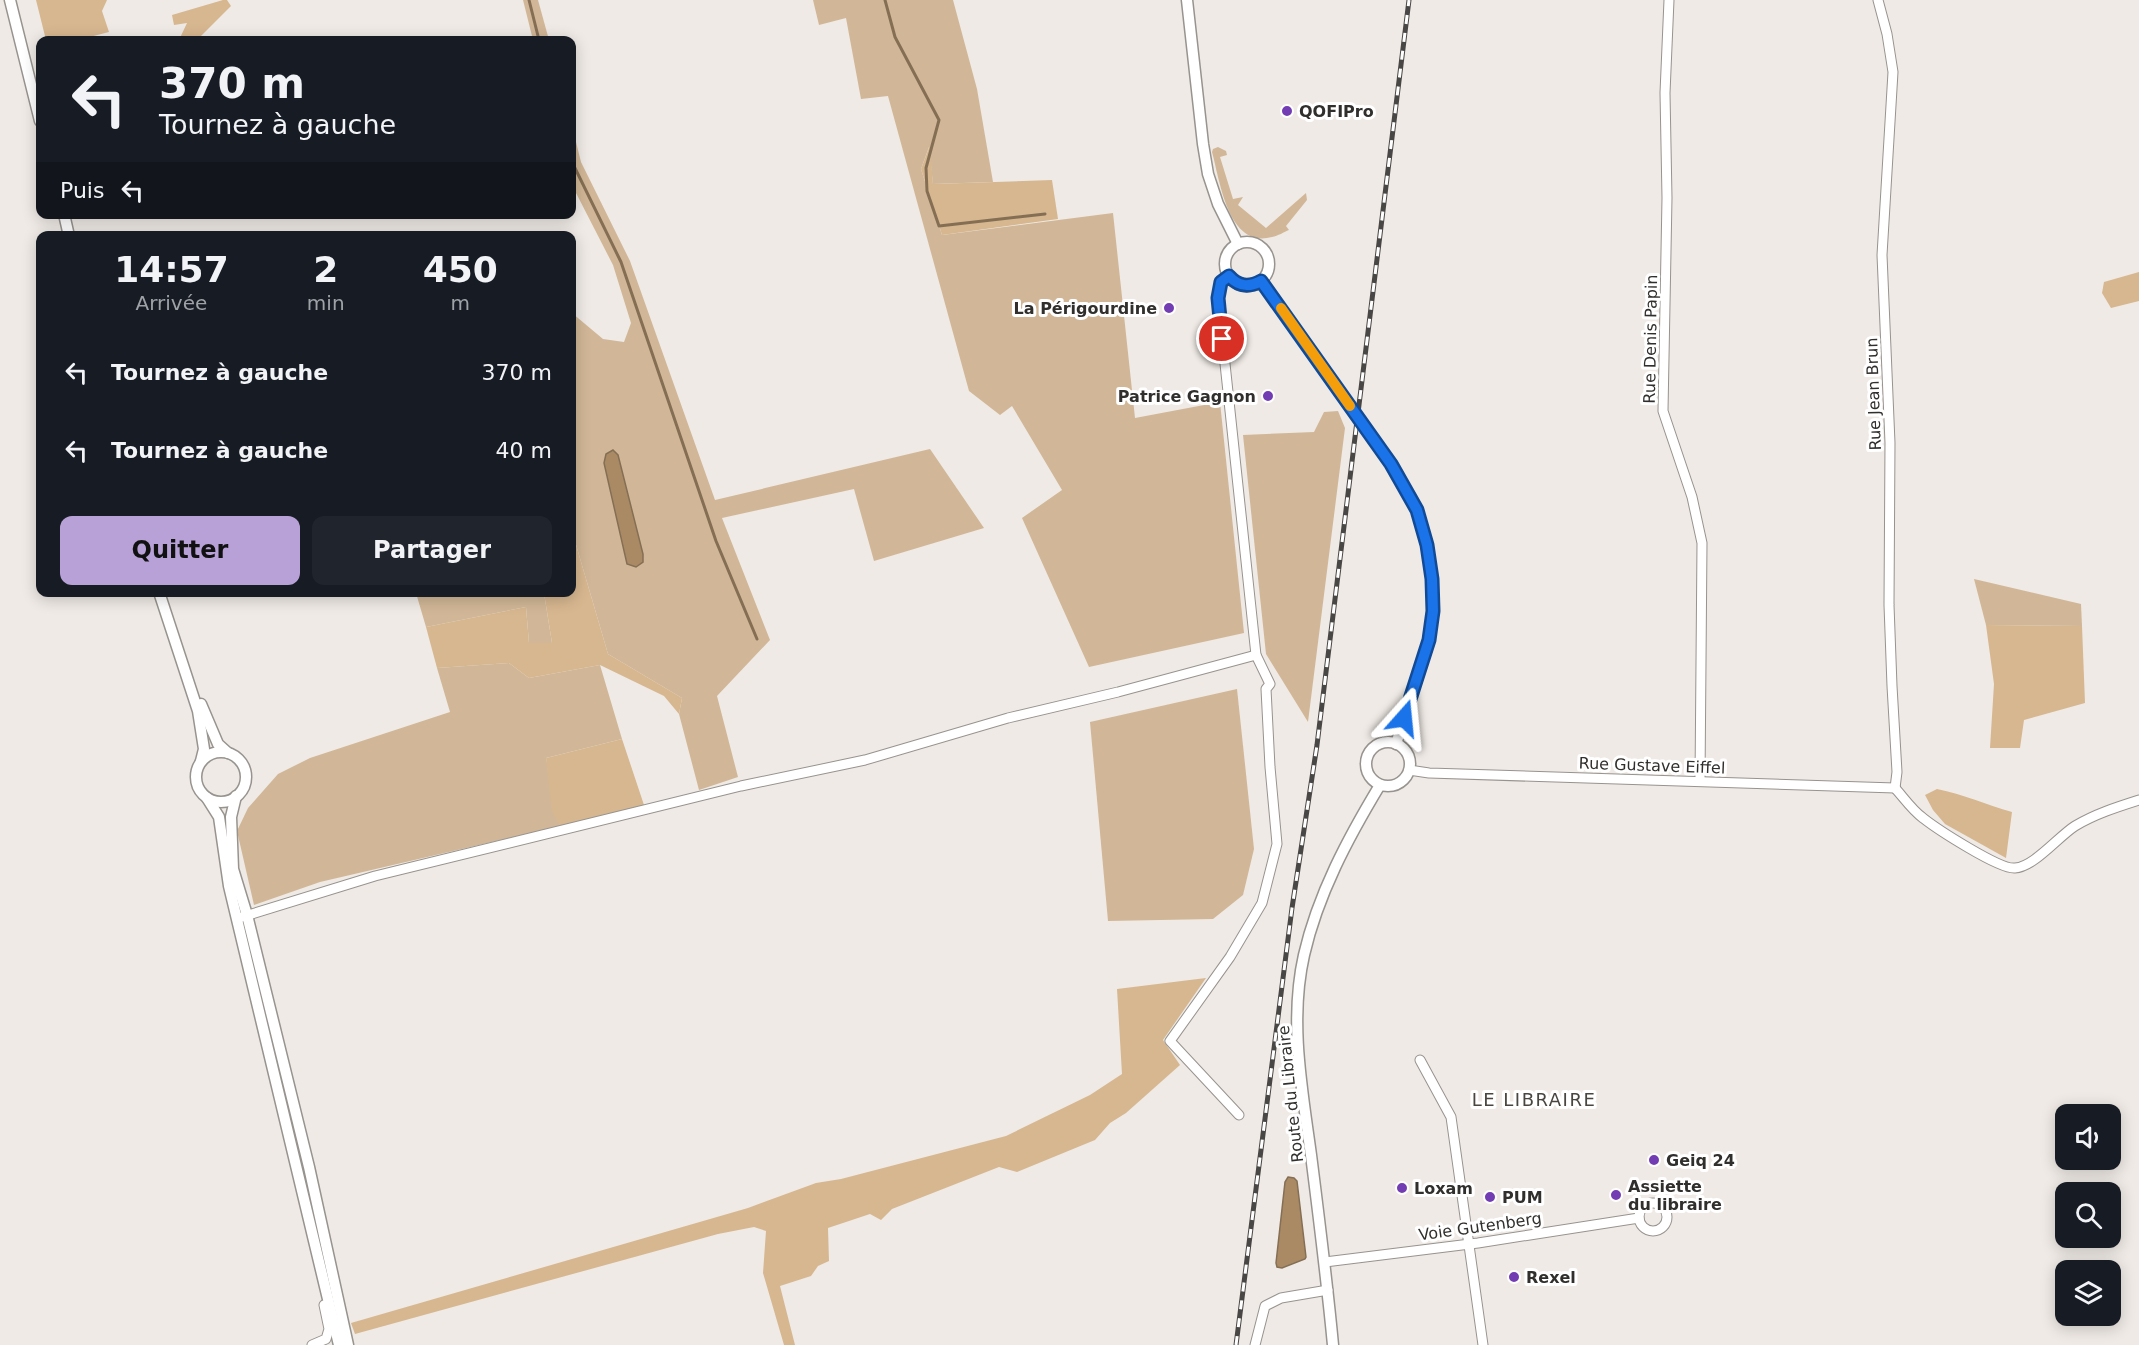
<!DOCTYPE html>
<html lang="fr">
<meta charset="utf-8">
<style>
:root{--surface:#171b24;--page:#20242c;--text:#f1f3f6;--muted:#9ea1a6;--accent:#b8a1d7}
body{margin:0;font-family:"DejaVu Sans",sans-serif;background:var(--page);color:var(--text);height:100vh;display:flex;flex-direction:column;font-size:22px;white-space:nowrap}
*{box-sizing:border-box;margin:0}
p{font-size:20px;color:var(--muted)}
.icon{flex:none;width:33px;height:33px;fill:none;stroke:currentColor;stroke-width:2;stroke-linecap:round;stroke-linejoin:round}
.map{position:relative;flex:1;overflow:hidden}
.side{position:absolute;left:36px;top:231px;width:540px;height:366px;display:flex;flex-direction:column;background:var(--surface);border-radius:12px;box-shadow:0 3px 15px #0003}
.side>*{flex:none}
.top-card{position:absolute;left:36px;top:36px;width:540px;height:183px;border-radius:12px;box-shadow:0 3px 15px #0003;background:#171b24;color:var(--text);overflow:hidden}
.tools{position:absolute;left:2055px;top:1104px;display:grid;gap:12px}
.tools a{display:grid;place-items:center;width:66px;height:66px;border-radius:12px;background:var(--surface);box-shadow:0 3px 15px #0003;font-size:30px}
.pin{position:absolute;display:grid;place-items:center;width:51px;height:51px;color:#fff;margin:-26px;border:3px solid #fff;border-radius:50%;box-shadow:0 2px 6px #0007}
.me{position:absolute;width:66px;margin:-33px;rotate:18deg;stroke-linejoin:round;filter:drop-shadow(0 0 4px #0008)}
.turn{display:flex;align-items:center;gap:21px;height:126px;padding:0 24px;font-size:27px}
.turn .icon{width:78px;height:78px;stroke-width:2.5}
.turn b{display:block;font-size:42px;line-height:51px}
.then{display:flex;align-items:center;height:57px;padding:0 24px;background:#0003;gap:12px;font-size:22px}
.eta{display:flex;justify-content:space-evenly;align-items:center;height:102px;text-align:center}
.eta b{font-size:36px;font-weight:700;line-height:42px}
.button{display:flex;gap:12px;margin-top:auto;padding:12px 24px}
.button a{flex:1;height:69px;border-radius:12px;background:var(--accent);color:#111;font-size:24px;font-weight:700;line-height:69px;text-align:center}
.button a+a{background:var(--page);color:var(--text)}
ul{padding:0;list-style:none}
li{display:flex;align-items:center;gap:18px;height:78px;padding:0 24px}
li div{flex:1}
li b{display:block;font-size:22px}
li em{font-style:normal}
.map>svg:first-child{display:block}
.green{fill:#d1b797}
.forest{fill:#d7b790}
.water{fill:#a98a65;stroke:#856f54;stroke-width:1.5}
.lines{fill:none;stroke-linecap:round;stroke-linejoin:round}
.stream{stroke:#856f54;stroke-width:3}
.minor-casing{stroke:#97938e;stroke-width:11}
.major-casing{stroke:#97938e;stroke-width:13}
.minor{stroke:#fff;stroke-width:9}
.major{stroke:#fff;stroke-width:10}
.rail-casing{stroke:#494745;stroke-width:5}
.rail{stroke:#fff;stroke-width:3;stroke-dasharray:9;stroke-linecap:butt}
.major-bridge-casing{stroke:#97938e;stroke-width:13;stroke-linecap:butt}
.major-bridge{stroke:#fff;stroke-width:10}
.route-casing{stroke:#114b97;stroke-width:15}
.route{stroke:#1a73e8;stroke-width:10}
.slow{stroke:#f59e0b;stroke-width:10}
.poi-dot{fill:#723cb2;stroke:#fff;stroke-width:2}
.labels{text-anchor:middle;stroke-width:6;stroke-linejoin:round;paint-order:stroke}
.poi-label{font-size:16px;font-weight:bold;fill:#302f2d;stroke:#fff;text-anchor:start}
.street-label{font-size:16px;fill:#302f2d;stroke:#fff}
.neighbourhood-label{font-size:18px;letter-spacing:1.5px;fill:#494641;stroke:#fff}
</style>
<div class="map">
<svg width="2139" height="1345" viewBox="0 0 2139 1345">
<rect width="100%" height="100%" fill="#efeae5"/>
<!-- green -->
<g class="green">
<polygon points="523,0 538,0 549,40 533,40"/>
<polygon points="813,0 953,0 977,89 993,182 933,184 929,147 921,169 942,235 1113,213 1135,418 1220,402 1244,633 1089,667 1022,518 1062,490 1012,406 1000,415 969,391 888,96 861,99 846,18 819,25"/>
<polygon points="572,126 581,162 630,261 715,500 930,449 984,528 874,561 854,489 722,518 770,640 717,696 738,777 699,790 679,714 682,698 608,654 572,531 572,313 603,339 624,342 631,323 613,265 575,191 572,181"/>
<path d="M 1218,147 L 1226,151 L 1227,155 L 1220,157 L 1233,199 L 1243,197 L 1238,205 L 1266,228 L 1306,193 L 1307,200 L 1286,226 L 1289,230 C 1284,232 1278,236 1272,237 C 1228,249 1220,181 1212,152 L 1213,149 Z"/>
<polygon points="1338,411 1345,428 1308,722 1266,654 1243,435 1314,432 1324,412"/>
<polygon points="1974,579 2081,604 2082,626 1986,625"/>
<polygon points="416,593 544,593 552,643 529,643 526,607 426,627"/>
<polygon points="509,663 529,678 600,665 622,739 546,758 560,826 320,882 254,905 237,831 248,808 278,774 310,758 450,712 437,668"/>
<polygon points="1237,689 1254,849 1243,895 1213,919 1108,921 1090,722"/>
</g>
<!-- forest -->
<g class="forest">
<polygon points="36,0 107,0 102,11 109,32 78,40 46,40"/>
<polygon points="223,0 227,0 231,6 200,37 199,40 179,40 187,23 174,25 172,15"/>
<polygon points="930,145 933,184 1052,180 1058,219 942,235 921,169"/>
<polygon points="2139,272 2139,301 2111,308 2102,293 2104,282"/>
<polygon points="572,531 608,654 682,698 679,714 664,696 600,665 529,678 509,663 437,668 426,627 526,607 529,643 552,643 544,593 572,592"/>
<polygon points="1986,625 2082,626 2085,703 2024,720 2020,748 1990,748 1994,684"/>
<polygon points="622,739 644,805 560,826 552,811 546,758"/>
<path d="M 1937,789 C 1963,794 1987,805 2012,812 L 2006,858 L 1945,824 L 1933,810 L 1925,795 Z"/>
<polygon points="1206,978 1163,1040 1180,1065 1126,1113 1110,1123 1095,1140 1017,1172 999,1167 892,1209 881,1220 870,1214 828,1228 829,1261 818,1266 811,1276 780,1286 795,1345 784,1345 763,1273 766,1231 754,1227 718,1234 355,1334 351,1323 748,1208 816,1183 841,1179 1006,1136 1090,1095 1122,1074 1117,989"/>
</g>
<!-- water -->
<g class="water">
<polygon points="613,450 618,455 643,554 643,562 636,567 627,564 604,463 606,454"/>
<polygon points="1288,1177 1294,1178 1297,1181 1306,1257 1305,1259 1282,1268 1277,1267 1276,1263 1285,1182"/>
</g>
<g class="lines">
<!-- stream -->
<g class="stream">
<polyline points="529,0 539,40"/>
<polyline points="885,0 895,37 939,120 926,168 927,191 939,226 1045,214"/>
<polyline points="572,162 621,262 716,541 757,639"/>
</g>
<!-- minor casing -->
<g class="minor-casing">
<g id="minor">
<polyline points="1669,0 1665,93 1667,198 1663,411 1692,497 1702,543 1700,781"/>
<polyline points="1878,0 1887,34 1893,72 1882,255 1890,443 1889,605 1892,686 1897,772 1895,788"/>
<polyline points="1229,276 1221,282 1218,298 1256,655 1270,684 1266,689 1270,767 1277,844 1262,903 1230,957 1170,1041 1239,1115"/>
<polyline points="1409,770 1429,773 1895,788"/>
<path d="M 1895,788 C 1904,798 1912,810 1923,818 C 1937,829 2000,870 2015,868 C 2034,867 2059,836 2075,826 C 2095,814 2117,807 2139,800"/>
<polyline points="242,917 375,876 741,786 865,760 1008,718 1118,692 1256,655"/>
<polyline points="1420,1060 1451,1117 1483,1345"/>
<circle cx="1653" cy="1217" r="14"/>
<polyline points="1325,1262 1478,1243 1639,1218"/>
<polyline points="312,1345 326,1339 329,1329 324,1305"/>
<polyline points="1255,1345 1265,1306 1281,1298 1328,1290"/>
</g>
</g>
<!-- major casing -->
<g class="major-casing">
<g id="major">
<polyline points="10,0 40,121"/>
<polyline points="1187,0 1203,144 1208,174 1218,204 1238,244"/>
<polyline points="64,214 69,236"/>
<circle cx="1247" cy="264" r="22"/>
<polyline points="1261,281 1343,397"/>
<polyline points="1391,464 1417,510 1427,545 1432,579 1433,611 1429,641 1396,744"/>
<polyline points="159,592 198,711 204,749 201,761"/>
<polyline points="201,704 218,744 228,753"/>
<circle cx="1388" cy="764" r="22"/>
<circle cx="221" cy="777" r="25"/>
<polyline points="236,796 231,817 233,869 247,915 309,1167 348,1345"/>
<polyline points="207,798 219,817 229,886 339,1345"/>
<path d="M 1333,1345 C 1327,1281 1319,1218 1311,1155 C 1302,1089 1289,1021 1304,955 C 1318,894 1348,838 1380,785"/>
</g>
</g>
<!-- minor -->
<use href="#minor" class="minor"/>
<!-- major -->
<use href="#major" class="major"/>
<!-- rail casing -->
<g class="rail-casing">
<polyline id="rail" points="1236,1345 1292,908 1317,745 1409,0"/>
</g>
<!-- rail -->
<use href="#rail" class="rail"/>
<!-- major-bridge casing -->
<g class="major-bridge-casing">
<polyline id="major-bridge" points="1343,397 1391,464"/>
</g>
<!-- major-bridge -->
<use href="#major-bridge" class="major-bridge"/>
</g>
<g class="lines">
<!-- route casing -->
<g class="route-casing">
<path id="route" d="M 1222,339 L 1218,298 L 1221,282 L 1229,276 C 1238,286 1248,288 1261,281 L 1391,464 L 1417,510 L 1427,545 L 1432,579 L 1433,611 L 1429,640 L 1404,718"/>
</g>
<!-- route -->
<use href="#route" class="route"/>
<!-- slow -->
<polyline class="slow" points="1281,308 1350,406"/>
</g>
<!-- markers -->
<g class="poi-dot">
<circle cx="1287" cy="111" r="6"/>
<circle cx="1169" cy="308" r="6"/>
<circle cx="1268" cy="396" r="6"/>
<circle cx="1654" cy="1160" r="6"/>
<circle cx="1402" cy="1188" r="6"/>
<circle cx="1616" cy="1195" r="6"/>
<circle cx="1490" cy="1197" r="6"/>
<circle cx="1514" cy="1277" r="6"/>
</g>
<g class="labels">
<!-- poi labels -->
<g class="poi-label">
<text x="1299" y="117">QOFIPro</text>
<text x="1157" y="314" text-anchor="end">La Périgourdine</text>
<text x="1256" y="402" text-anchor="end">Patrice Gagnon</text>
<text x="1666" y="1166">Geiq 24</text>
<text x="1628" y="1192">Assiette<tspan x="1628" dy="18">du libraire</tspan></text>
<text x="1414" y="1194">Loxam</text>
<text x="1502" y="1203">PUM</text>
<text x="1526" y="1283">Rexel</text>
</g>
<!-- street labels -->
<g class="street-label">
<text transform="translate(1650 339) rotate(-89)" y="6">Rue Denis Papin</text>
<text transform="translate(1873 394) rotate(-92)" y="6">Rue Jean Brun</text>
<text transform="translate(1652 765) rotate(2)" y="6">Rue Gustave Eiffel</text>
<text transform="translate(1290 1094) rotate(-96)" y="6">Route du Libraire</text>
<text transform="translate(1480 1226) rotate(-8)" y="6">Voie Gutenberg</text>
</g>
<!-- neighbourhood labels -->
<g class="neighbourhood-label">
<text x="1534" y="1106">LE LIBRAIRE</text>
</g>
</g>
</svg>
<div class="tools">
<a><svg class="icon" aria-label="sound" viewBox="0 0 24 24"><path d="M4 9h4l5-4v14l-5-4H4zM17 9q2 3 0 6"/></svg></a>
<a><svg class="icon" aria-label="search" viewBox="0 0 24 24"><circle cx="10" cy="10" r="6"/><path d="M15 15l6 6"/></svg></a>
<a><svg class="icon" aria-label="layers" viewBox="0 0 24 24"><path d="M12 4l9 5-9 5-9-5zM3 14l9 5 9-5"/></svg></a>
</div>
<div class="pin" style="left:1222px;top:339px;background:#d93025"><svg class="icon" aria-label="arrive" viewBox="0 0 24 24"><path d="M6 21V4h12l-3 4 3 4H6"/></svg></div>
<svg class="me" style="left:1404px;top:718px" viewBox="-20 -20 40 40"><path d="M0-17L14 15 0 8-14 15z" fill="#1a73e8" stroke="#fff" stroke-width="4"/></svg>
<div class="top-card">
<div class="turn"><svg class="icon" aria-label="left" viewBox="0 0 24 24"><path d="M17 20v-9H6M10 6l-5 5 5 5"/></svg><div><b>370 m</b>Tournez à gauche</div></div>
<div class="then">Puis<svg class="icon" aria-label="left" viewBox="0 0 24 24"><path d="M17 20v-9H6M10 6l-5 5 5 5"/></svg></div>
</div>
<section class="side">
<div class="eta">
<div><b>14:57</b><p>Arrivée</p></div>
<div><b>2</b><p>min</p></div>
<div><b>450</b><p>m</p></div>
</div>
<ul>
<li><svg class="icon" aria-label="left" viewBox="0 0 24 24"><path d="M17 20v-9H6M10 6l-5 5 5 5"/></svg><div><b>Tournez à gauche</b></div><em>370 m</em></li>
<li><svg class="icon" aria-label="left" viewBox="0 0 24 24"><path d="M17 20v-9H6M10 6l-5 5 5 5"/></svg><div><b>Tournez à gauche</b></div><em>40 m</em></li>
</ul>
<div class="button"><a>Quitter</a><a>Partager</a></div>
</section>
</div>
